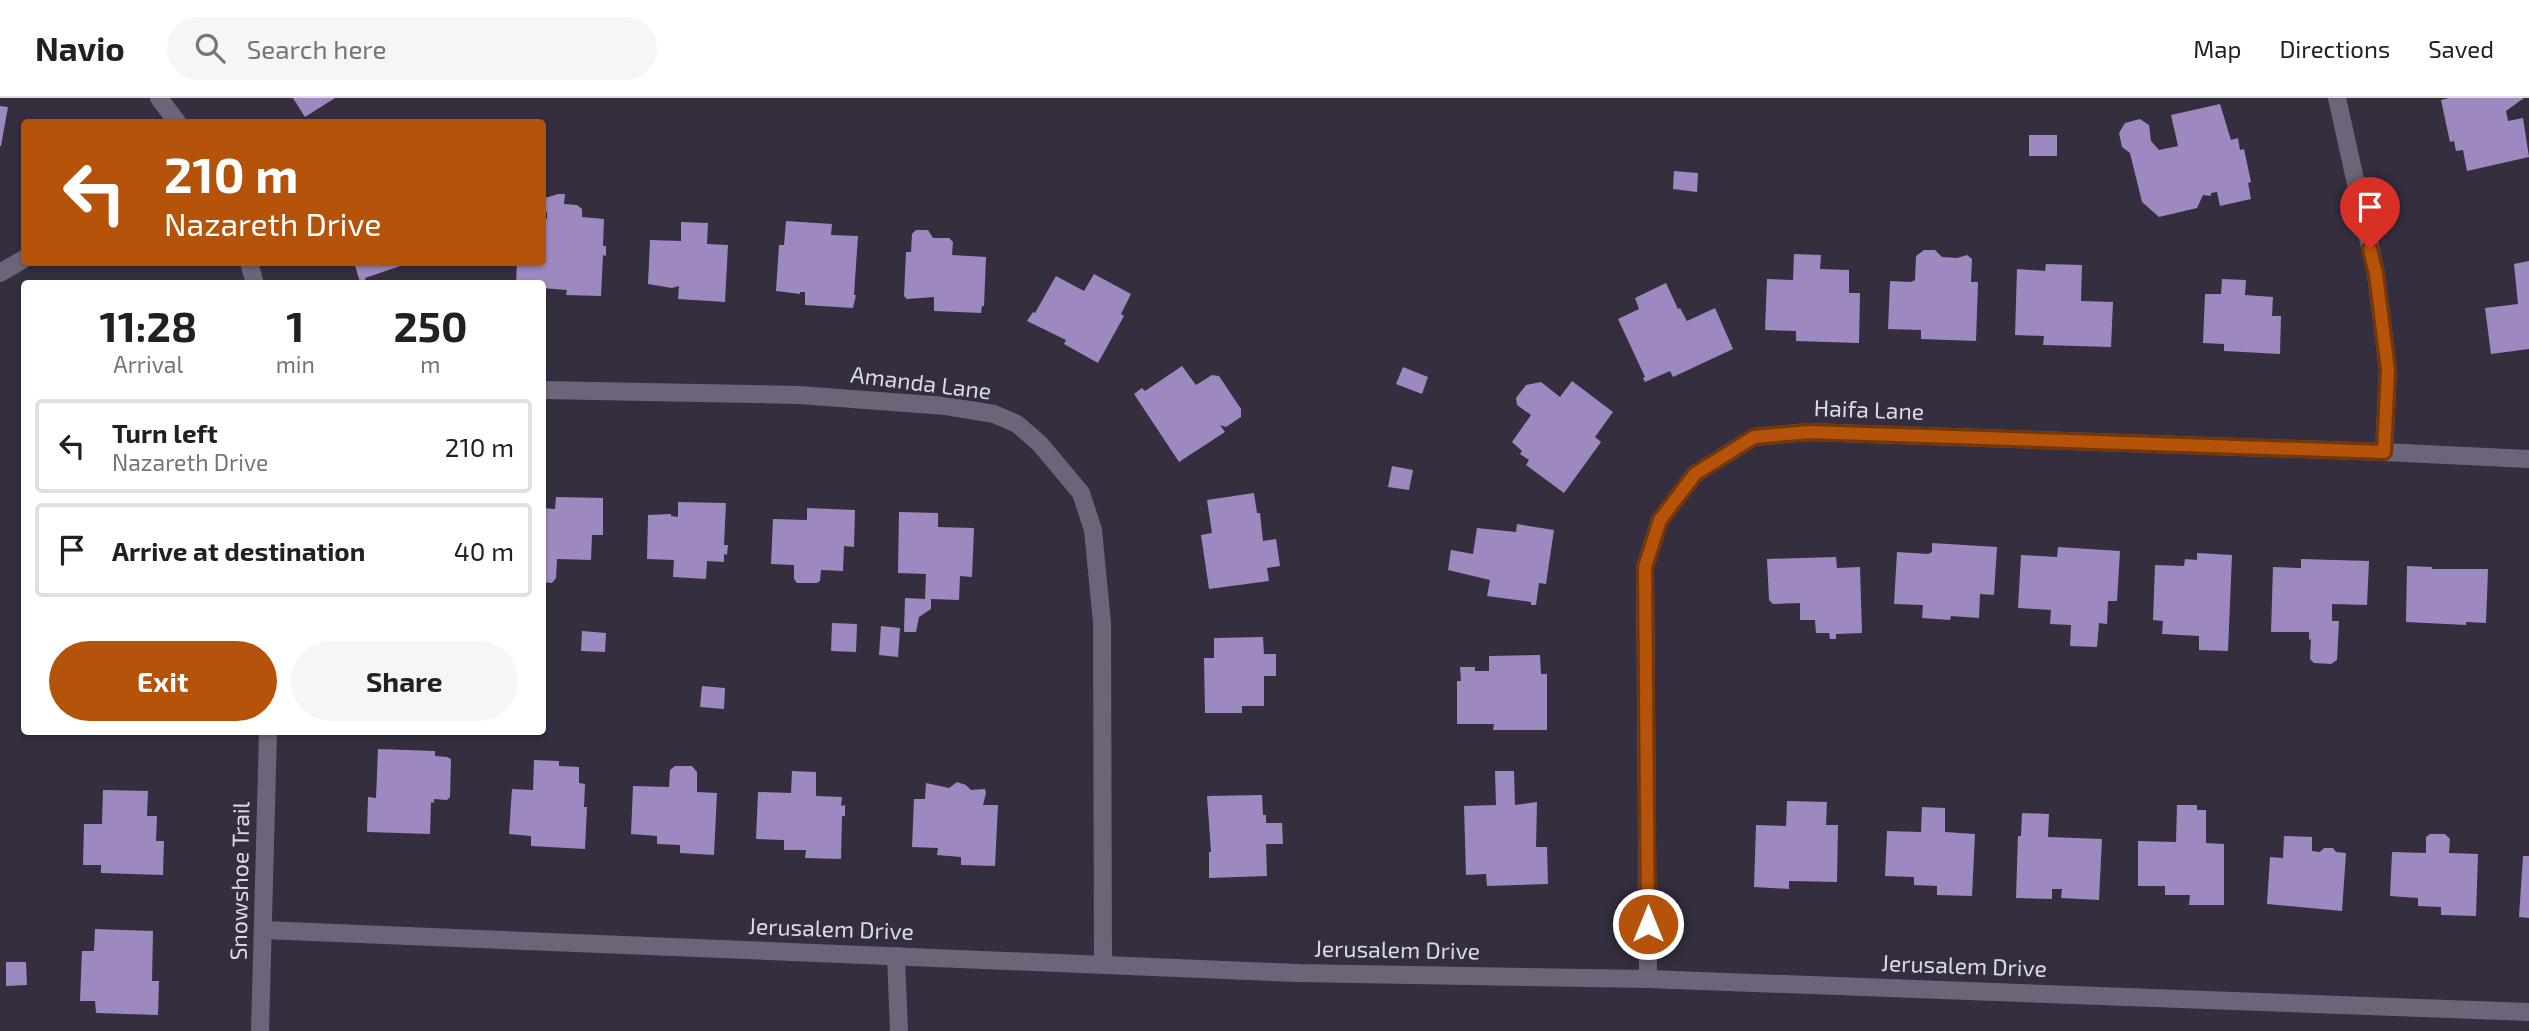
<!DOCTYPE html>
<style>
:root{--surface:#fff;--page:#f6f6f6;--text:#202124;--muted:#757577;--line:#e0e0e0;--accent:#b45309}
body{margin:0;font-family:"Exo 2",sans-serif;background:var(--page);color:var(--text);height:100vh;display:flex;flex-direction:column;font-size:26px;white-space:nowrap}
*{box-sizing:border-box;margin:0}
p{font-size:23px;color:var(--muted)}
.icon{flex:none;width:38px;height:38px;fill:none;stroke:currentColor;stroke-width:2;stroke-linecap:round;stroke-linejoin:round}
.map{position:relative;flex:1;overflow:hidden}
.sheet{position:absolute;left:21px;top:182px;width:525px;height:455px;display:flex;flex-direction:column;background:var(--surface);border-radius:7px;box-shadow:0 2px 5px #0004}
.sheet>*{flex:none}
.banner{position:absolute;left:21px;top:21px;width:525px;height:147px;border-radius:7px;box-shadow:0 2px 5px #0004;background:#b45309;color:#fff;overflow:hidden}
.pin{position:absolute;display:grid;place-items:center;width:60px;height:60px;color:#fff;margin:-72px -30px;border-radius:50% 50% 50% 0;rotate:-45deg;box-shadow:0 0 7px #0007}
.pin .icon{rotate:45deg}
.me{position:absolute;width:77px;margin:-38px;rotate:0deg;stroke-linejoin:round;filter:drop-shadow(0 0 5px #0008)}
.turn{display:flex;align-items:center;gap:24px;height:147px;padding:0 28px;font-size:32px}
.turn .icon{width:91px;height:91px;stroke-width:2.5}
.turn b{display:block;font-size:49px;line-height:60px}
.eta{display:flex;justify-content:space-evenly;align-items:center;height:119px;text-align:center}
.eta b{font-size:42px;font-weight:700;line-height:49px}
.cta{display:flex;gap:14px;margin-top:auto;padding:14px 28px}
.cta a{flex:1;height:80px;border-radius:42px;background:var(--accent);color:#fff;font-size:28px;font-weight:700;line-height:80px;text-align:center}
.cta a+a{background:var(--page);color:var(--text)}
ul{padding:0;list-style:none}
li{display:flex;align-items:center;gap:21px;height:94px;margin:0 14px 10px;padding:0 14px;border:4px solid var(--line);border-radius:7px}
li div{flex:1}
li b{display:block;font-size:26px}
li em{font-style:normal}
header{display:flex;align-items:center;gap:42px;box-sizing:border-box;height:98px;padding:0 35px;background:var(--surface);border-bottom:2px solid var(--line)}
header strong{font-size:33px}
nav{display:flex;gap:38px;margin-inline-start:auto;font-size:24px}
.search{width:490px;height:63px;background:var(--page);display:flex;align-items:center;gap:18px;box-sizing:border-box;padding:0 24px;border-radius:38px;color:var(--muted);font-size:26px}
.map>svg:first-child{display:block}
.building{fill:#9d89bf}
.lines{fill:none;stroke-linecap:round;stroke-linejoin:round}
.minor{stroke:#6c6579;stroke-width:18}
.route-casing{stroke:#753606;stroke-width:18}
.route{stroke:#b45309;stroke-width:12}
.labels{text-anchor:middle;stroke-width:7;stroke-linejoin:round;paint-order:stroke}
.street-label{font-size:23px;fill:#ddd9e4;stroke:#342e3f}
</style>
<header>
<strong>Navio</strong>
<div class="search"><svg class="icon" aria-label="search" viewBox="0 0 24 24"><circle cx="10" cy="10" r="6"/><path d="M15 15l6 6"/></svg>Search here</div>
<nav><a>Map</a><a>Directions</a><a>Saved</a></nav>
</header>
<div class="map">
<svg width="2529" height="933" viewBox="0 0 2529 933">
<rect width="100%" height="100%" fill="#342e3f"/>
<!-- building -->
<g class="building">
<polygon points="293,0 335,0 305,19"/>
<polygon points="2449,0 2524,0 2506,13 2508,23 2523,20 2529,59 2467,73 2463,52 2456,53 2454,43 2450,44 2441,2"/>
<polygon points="2220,6 2231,42 2238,40 2240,52 2244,51 2251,84 2248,85 2251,101 2220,108 2217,94 2211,95 2211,98 2203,97 2197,110 2159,119 2142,104 2130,55 2122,49 2119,35 2125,25 2140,21 2149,27 2151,43 2159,52 2178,48 2171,17"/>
<polygon points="0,8 8,9 1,48 0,48"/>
<rect x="2029" y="37" width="28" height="21"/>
<polygon points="1674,73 1698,75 1697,94 1673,91"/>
<polygon points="558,96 565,96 564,106 577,107 582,111 582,119 604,121 603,148 606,148 606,158 603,157 601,198 566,197 567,192 542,190 542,186 516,186 517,164 542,164 542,121 547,121 547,114 542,113 542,101"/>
<polygon points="786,123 832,126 831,137 858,138 854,197 856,197 853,210 805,207 805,194 800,194 800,196 776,193 779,147 784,147"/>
<polygon points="681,124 708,125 707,146 728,147 725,204 678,201 679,188 672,190 648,186 650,142 681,143"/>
<polygon points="916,132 928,132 933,140 949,140 953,144 952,157 986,159 984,208 982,208 981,215 934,213 934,199 907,201 904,198 906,154 911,154 912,136"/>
<polygon points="1924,152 1935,152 1942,159 1957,160 1967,157 1972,161 1971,184 1978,184 1976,243 1921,241 1921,232 1888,231 1890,183 1911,184 1915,182 1916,158"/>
<polygon points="1794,156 1821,157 1820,171 1849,172 1849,195 1860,195 1859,245 1796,243 1796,233 1765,232 1767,181 1793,182"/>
<polygon points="2529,163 2529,251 2491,256 2485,210 2518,206 2514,166"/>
<polygon points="354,164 409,164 409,165 365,180 366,181 360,184"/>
<polygon points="2046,166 2082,167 2081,203 2113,204 2111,249 2043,247 2044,238 2015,237 2017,171 2045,173"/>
<polygon points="1094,176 1131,196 1121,216 1124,218 1098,265 1064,246 1066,242 1027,223 1033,214 1035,215 1056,178 1084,193"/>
<polygon points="2222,181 2246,182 2245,197 2273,199 2272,218 2281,218 2280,256 2224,253 2224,246 2203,245 2205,196 2221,196"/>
<polygon points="1666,185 1678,211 1680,210 1687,223 1715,210 1733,251 1673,279 1670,273 1645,284 1643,280 1645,279 1618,221 1639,211 1635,200"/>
<polygon points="1182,268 1196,287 1212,277 1219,278 1241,311 1241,319 1226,329 1220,327 1225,334 1179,364 1134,296 1142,290 1145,293"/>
<polygon points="1403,269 1428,279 1422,296 1396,286"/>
<polygon points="1572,283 1613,314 1595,339 1601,344 1564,395 1526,367 1529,362 1520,356 1522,353 1512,344 1531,317 1517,307 1516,300 1526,287 1541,284 1560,299"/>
<polygon points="1392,368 1413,372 1409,392 1388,389"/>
<polygon points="1254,395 1257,415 1260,415 1263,443 1276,441 1280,468 1267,470 1269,483 1209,491 1201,437 1212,435 1207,402"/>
<polygon points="556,399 603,400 603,437 592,437 591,462 557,461 556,480 552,485 542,484 542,410 555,411"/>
<polygon points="678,404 726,405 724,447 728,447 727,457 724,456 724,464 707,463 706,481 673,479 674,462 647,461 648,417 671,416 671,418 678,419"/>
<polygon points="807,410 855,412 854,449 844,448 843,473 821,472 820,483 817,485 797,485 794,481 794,467 771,466 773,421 807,422"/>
<polygon points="899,414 938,415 938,429 974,430 972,479 960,478 959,502 931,501 931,511 919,519 916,534 904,534 905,500 925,501 926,476 898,475"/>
<polygon points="1517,426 1554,432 1546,486 1539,485 1536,507 1531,507 1531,504 1487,498 1490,482 1448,472 1451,452 1473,456 1477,430 1516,434"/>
<polygon points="1932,445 1997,449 1994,497 1980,496 1979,520 1951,518 1950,522 1922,520 1923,507 1894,506 1897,454 1928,456 1932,454"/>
<polygon points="2058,449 2120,453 2117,503 2108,503 2107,526 2099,525 2097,549 2070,548 2071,527 2050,526 2051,512 2018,510 2021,457 2057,459"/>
<polygon points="2197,455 2232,457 2228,553 2199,552 2199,538 2162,536 2163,523 2153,522 2155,467 2184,468 2185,461 2197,462"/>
<polygon points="1836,459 1837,470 1860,469 1862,535 1836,536 1836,541 1830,541 1829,535 1816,535 1815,522 1800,522 1800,505 1773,506 1769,502 1767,461"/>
<polygon points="2301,461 2369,463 2367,507 2332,506 2332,523 2339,523 2337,562 2331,566 2314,565 2310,561 2311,541 2309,542 2309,534 2271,534 2273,469 2301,470"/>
<polygon points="2407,468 2432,469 2432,471 2488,471 2486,525 2466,524 2466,527 2406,524"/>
<polygon points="832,525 857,526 856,554 831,553"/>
<polygon points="881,528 900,530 898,559 879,557"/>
<polygon points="582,533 606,535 605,554 581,553"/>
<polygon points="1263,539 1264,556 1276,556 1276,578 1264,578 1264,608 1242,608 1242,615 1205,615 1204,560 1214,560 1214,540"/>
<polygon points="1540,557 1541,576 1547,576 1547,632 1493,632 1494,626 1457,626 1457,583 1461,583 1460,569 1475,569 1475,573 1489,573 1489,558"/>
<polygon points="702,588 725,590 724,611 700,609"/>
<polygon points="118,634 156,634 156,637 118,636"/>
<polygon points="378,651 435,653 435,658 447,659 451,661 450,699 447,702 434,701 434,705 431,704 430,736 367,734 368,699 376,700"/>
<polygon points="534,662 559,663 559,668 579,669 579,685 585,686 584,709 587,709 585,751 531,748 531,738 509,736 512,691 533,692"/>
<polygon points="675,668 692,668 697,674 697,694 717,695 714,757 680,755 680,747 657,746 657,738 631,736 633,688 669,689 670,672"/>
<polygon points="792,673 816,674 816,698 842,699 841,708 845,707 845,718 842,718 841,761 805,760 806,752 784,752 784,742 756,741 758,694 791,695"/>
<polygon points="1495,673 1514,673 1515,707 1537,704 1536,749 1547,749 1548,786 1487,788 1486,776 1466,777 1464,708 1496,707"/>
<polygon points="957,684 966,687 971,692 985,691 986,695 983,707 998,707 995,768 961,767 961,759 937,757 938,750 912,749 914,701 925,701 926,685 949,690"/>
<polygon points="103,692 148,693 147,718 157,718 156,743 164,743 163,777 101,775 101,767 83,767 84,726 102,726"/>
<polygon points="1262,697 1263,717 1266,717 1266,725 1282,725 1283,746 1266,746 1267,778 1209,780 1209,754 1211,754 1207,698"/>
<polygon points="1787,703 1827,704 1826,727 1838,727 1837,784 1789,783 1789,791 1754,789 1756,727 1786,728"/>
<polygon points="2177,707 2197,707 2197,712 2206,712 2206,745 2224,746 2224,807 2189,807 2190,797 2165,797 2165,788 2138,788 2138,743 2176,744"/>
<polygon points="1922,709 1945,710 1945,734 1975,736 1972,798 1937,797 1937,788 1914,787 1914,779 1885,778 1887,733 1921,734"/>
<polygon points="2022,715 2049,716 2048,739 2102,741 2099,802 2061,800 2062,791 2052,791 2052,801 2016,800 2018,738 2021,738"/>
<polygon points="2430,736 2445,736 2450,741 2449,755 2478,756 2476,818 2441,817 2441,809 2418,808 2418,800 2390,798 2392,754 2426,755 2426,739"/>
<polygon points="2284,738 2312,739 2312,753 2320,754 2324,750 2333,750 2336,754 2346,755 2342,813 2267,806 2270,759 2283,760"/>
<polygon points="2523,758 2529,758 2529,820 2519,819"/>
<polygon points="95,831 153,833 152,883 159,883 158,917 96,915 95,903 80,903 82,853 94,853"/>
<polygon points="6,864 26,864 27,887 6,888"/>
</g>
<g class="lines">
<!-- minor -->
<g class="minor">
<polyline points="159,0 177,24"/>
<polyline points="2337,0 2376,176 2388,272 2384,354"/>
<polyline points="249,164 255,186"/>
<polyline points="0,175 24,161"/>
<polyline points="542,292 799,297 946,308 994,316 1017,326 1040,346 1081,395 1093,432 1102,525 1103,867"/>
<polyline points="264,832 1297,875 1648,881 2529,914"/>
<polyline points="896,858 899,933"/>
<polyline points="1648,881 1645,469 1660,422 1695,376 1754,339 1809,334 2384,354 2529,361"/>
<polyline points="260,933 268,634"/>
</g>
</g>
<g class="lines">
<!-- route casing -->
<g class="route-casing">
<polyline id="route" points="1648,826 1645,469 1660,422 1695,376 1754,339 1809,334 2384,354 2388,272 2376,176 2370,151"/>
</g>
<!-- route -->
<use href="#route" class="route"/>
</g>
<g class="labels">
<!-- street labels -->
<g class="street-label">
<text transform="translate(921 285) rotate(7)" y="8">Amanda Lane</text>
<text transform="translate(1869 312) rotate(2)" y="8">Haifa Lane</text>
<text transform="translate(240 783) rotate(-89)" y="8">Snowshoe Trail</text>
<text transform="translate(831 831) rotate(2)" y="8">Jerusalem Drive</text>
<text transform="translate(1397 852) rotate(1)" y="8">Jerusalem Drive</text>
<text transform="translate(1964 868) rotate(2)" y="8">Jerusalem Drive</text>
</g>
</g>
</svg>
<div class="pin" style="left:2370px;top:151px;background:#d93025"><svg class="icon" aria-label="arrive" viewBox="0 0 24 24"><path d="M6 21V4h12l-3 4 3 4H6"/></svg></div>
<svg class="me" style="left:1648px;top:826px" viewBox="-20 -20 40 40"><circle r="17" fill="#b45309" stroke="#fff" stroke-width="3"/><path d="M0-11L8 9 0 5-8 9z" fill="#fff"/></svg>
<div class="banner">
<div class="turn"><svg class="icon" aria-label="left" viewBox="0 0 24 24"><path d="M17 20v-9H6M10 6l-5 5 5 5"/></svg><div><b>210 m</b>Nazareth Drive</div></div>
</div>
<section class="sheet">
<div class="eta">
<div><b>11:28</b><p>Arrival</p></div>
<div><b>1</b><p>min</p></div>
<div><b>250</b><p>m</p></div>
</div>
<ul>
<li><svg class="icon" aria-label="left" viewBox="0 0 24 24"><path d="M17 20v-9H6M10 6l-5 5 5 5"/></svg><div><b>Turn left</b><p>Nazareth Drive</p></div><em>210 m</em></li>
<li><svg class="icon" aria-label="arrive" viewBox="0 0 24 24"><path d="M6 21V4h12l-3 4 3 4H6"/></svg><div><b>Arrive at destination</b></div><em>40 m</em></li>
</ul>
<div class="cta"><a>Exit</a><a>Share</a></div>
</section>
</div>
